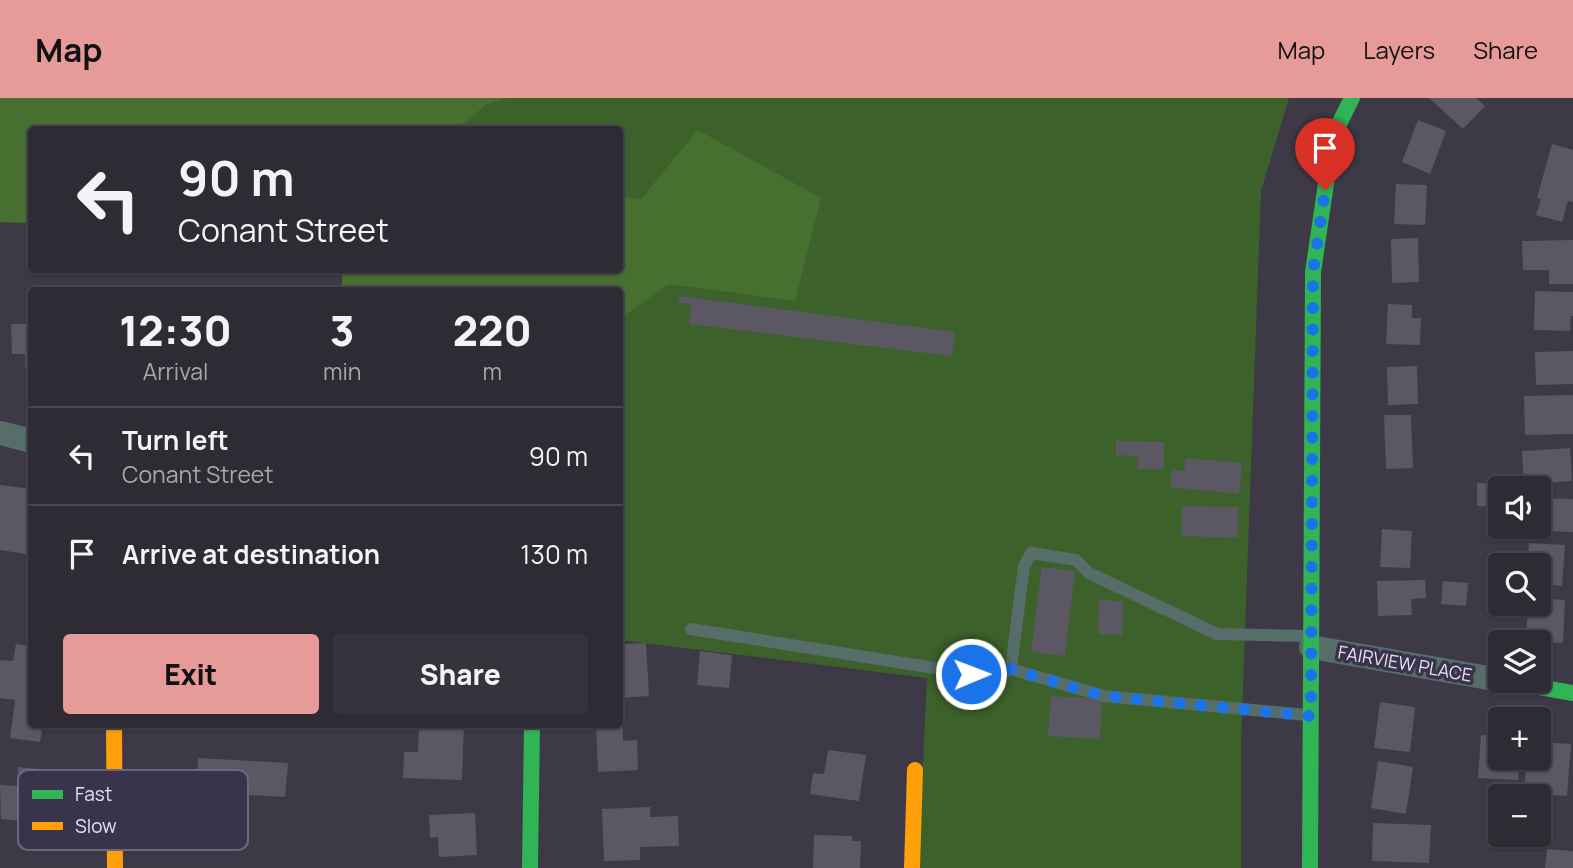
<!DOCTYPE html>
<meta charset="utf-8">
<style>
:root{--surface:#2e2b34;--page:#36333c;--text:#f1f3f6;--muted:#a7a7ac;--line:#49474f;--accent:#e69b98}
body{margin:0;font-family:Manrope,sans-serif;background:var(--page);color:var(--text);height:100vh;display:flex;flex-direction:column;font-size:26px;white-space:nowrap}
*{box-sizing:border-box;margin:0}
p{font-size:23px;color:var(--muted)}
.icon{flex:none;width:38px;height:38px;fill:none;stroke:currentColor;stroke-width:2;stroke-linecap:round;stroke-linejoin:round}
.map{position:relative;flex:1;overflow:hidden}
.side{position:absolute;left:28px;top:189px;width:595px;height:441px;display:flex;flex-direction:column;background:var(--surface);border-radius:7px;box-shadow:0 2px 5px #0004,0 0 0 2px var(--line)}
.side>*{flex:none}
.hud{position:absolute;left:28px;top:28px;width:595px;height:147px;border-radius:7px;box-shadow:0 2px 5px #0004,0 0 0 2px var(--line);background:#2e2b34;color:var(--text);overflow:hidden}
.buttons{position:absolute;left:1488px;top:378px;display:grid;gap:14px}
.buttons a{display:grid;place-items:center;width:63px;height:63px;border-radius:7px;background:var(--surface);box-shadow:0 2px 5px #0004,0 0 0 2px var(--line);font-size:35px}
.pin{position:absolute;display:grid;place-items:center;width:60px;height:60px;color:#fff;margin:-72px -30px;border-radius:50% 50% 50% 0;rotate:-45deg;box-shadow:0 0 7px #0007}
.pin .icon{rotate:45deg}
.me{position:absolute;width:77px;margin:-38px;rotate:89deg;stroke-linejoin:round;filter:drop-shadow(0 0 5px #0008)}
.turn{display:flex;align-items:center;gap:24px;height:147px;padding:0 35px;font-size:32px}
.turn .icon{width:91px;height:91px;stroke-width:2.5}
.turn b{display:block;font-size:49px;line-height:60px}
.eta{display:flex;justify-content:space-evenly;align-items:center;height:119px;text-align:center}
.eta b{font-size:42px;font-weight:800;line-height:49px}
.cta{display:flex;gap:14px;margin-top:auto;padding:14px 35px}
.cta a{flex:1;height:80px;border-radius:7px;background:var(--accent);color:#111;font-size:28px;font-weight:800;line-height:80px;text-align:center}
.cta a+a{background:var(--page);color:var(--text)}
ul{padding:0;list-style:none}
li{display:flex;align-items:center;gap:21px;height:98px;padding:0 35px;border-top:2px solid var(--line)}
li div{flex:1}
li b{display:block;font-size:26px}
li em{font-style:normal}
header{display:flex;align-items:center;gap:42px;box-sizing:border-box;height:98px;padding:0 35px;background:var(--accent);color:#111}
header strong{font-size:33px}
nav{display:flex;gap:38px;margin-inline-start:auto;font-size:24px}
.map>svg:first-child{display:block}
.green{fill:#3d612a}
.forest{fill:#466f30}
.building{fill:#5b5863}
.lines{fill:none;stroke-linecap:round;stroke-linejoin:round}
.lane{stroke:#566d6a;stroke-width:12}
.street{stroke:#566d6a;stroke-width:24}
.fast{stroke:#30b455;stroke-width:16}
.slow{stroke:#ff9f0a;stroke-width:16}
.route{stroke:#1a73e8;stroke-width:12;stroke-dasharray:0 21.6}
.labels{text-anchor:middle;stroke-width:7;stroke-linejoin:round;paint-order:stroke}
.street-label{font-size:18px;fill:#e5e1f1;stroke:#3a334c}
.key{fill:#3a334c;stroke:#6d677e;stroke-width:2}
.key-label{font-size:19px;fill:#e5e1f1}
</style>
<header>
<strong>Map</strong>
<nav><a>Map</a><a>Layers</a><a>Share</a></nav>
</header>
<div class="map">
<svg width="1573" height="770" viewBox="0 0 1573 770">
<rect width="100%" height="100%" fill="#3d3946"/>
<!-- green -->
<polygon class="green" points="0,0 1289,0 1261,93 1241,645 1241,770 918,770 927,580 620,542 620,192 342,192 342,172 620,172 620,32 32,32 31,125 0,124"/>
<!-- forest -->
<g class="forest">
<polygon points="0,0 506,0 487,6 457,31 32,32 31,125 0,124"/>
<polygon points="698,32 821,100 795,203 668,186 620,221 620,192 342,192 342,172 620,172 620,99 641,101"/>
</g>
<!-- building -->
<g class="building">
<polygon points="1429,0 1476,0 1485,8 1463,31"/>
<polygon points="1418,22 1446,33 1430,76 1402,64"/>
<polygon points="1552,46 1573,52 1573,104 1568,103 1562,124 1536,117 1541,101 1537,100"/>
<polygon points="1396,86 1427,87 1425,127 1394,126"/>
<polygon points="1418,140 1419,184 1392,185 1391,141"/>
<polygon points="1573,142 1573,186 1549,186 1549,172 1523,172 1522,143"/>
<polygon points="1535,193 1573,194 1573,218 1571,218 1570,233 1534,232"/>
<polygon points="679,198 955,234 952,258 689,226 691,206 678,205"/>
<polygon points="1388,206 1412,207 1412,220 1421,220 1420,247 1386,246"/>
<polygon points="11,226 27,226 28,236 32,235 32,271 25,271 25,256 12,256"/>
<polygon points="1573,253 1573,286 1536,287 1535,254"/>
<polygon points="1417,268 1418,306 1388,307 1387,269"/>
<polygon points="1573,297 1573,336 1525,337 1524,298"/>
<polygon points="1384,317 1411,317 1413,370 1386,371"/>
<polygon points="1116,343 1164,344 1164,371 1137,371 1138,358 1116,357"/>
<polygon points="1570,350 1572,383 1524,386 1522,353"/>
<polygon points="1186,360 1242,365 1239,396 1170,389 1172,372 1184,373"/>
<polygon points="1477,385 1538,386 1538,390 1500,390 1500,409 1477,408"/>
<polygon points="0,387 32,391 32,457 0,452"/>
<polygon points="1538,400 1573,401 1573,434 1533,433 1533,429 1538,429"/>
<polygon points="1182,408 1238,409 1238,440 1182,438"/>
<polygon points="1382,431 1412,433 1410,470 1380,469"/>
<polygon points="1529,445 1565,447 1562,488 1538,486 1538,467 1528,467"/>
<polygon points="1042,469 1075,473 1065,558 1031,554"/>
<polygon points="1425,482 1426,500 1411,501 1412,517 1378,518 1377,483"/>
<polygon points="1443,483 1468,485 1466,508 1441,506"/>
<polygon points="1538,500 1565,502 1563,545 1526,543 1528,506 1538,506"/>
<polygon points="1099,502 1123,503 1122,537 1098,536"/>
<polygon points="646,545 649,598 620,600 620,546"/>
<polygon points="16,546 32,548 32,626 43,626 40,644 10,640 15,602 0,600 0,562 13,563"/>
<polygon points="700,553 732,557 729,590 697,587"/>
<polygon points="1051,598 1102,601 1100,641 1048,638"/>
<polygon points="1380,604 1415,609 1410,654 1374,650"/>
<polygon points="620,614 622,614 623,643 637,642 638,672 598,674 596,626 620,626"/>
<polygon points="419,626 464,626 462,682 403,680 404,654 418,654"/>
<polygon points="1481,637 1500,638 1500,660 1520,660 1518,682 1478,680"/>
<polygon points="1538,644 1571,646 1567,698 1524,695 1527,660 1538,660"/>
<polygon points="828,652 866,657 859,703 810,696 813,675 824,676"/>
<polygon points="198,660 288,665 285,699 231,696 230,713 195,711"/>
<polygon points="1378,663 1413,669 1406,716 1371,710"/>
<polygon points="18,669 49,672 43,725 1,721 0,687 17,688"/>
<polygon points="650,709 650,719 678,718 679,748 640,749 640,762 604,763 602,711"/>
<polygon points="475,715 477,757 439,759 438,739 430,740 429,717"/>
<polygon points="1373,725 1431,727 1429,765 1372,763"/>
<polygon points="814,737 852,738 852,743 861,743 860,770 813,770"/>
<polygon points="1547,751 1573,753 1573,770 1545,770"/>
</g>
<g class="lines">
<!-- lane -->
<g class="lane">
<polyline points="691,531 997,580 1011,571 1024,468 1031,455 1076,462 1089,475 1217,536 1307,538"/>
<polyline points="1011,571 1104,598 1307,617"/>
</g>
<!-- street -->
<g class="street">
<polyline points="0,335 32,343"/>
<polyline points="1311,549 1500,582"/>
</g>
<!-- fast -->
<g class="fast">
<polyline points="1504,583 1573,595"/>
<polyline points="530,770 532,626"/>
<polyline points="1310,770 1313,174 1333,38 1352,0"/>
</g>
<!-- slow -->
<g class="slow">
<polyline points="114,626 115,770"/>
<polyline points="912,770 915,672"/>
</g>
</g>
<g class="lines">
<!-- route -->
<polyline class="route" points="971,576 997,580 1010,571 1104,598 1311,618 1313,174 1325,92"/>
</g>
<g class="labels">
<!-- street labels -->
<g class="street-label">
<text transform="translate(1405 566) rotate(10)" y="6">FAIRVIEW PLACE</text>
</g>
</g>
<!-- legend -->
<rect x="18" y="672" width="230" height="80" rx="10" class="key"/>
<rect x="32" y="692" width="31" height="9" fill="#30b455"/>
<rect x="32" y="724" width="31" height="8" fill="#ff9f0a"/>
<g class="key-label">
<text x="75" y="703">Fast</text>
<text x="75" y="735">Slow</text>
</g>
</svg>
<div class="buttons">
<a><svg class="icon" aria-label="sound" viewBox="0 0 24 24"><path d="M4 9h4l5-4v14l-5-4H4zM17 9q2 3 0 6"/></svg></a>
<a><svg class="icon" aria-label="search" viewBox="0 0 24 24"><circle cx="10" cy="10" r="6"/><path d="M15 15l6 6"/></svg></a>
<a><svg class="icon" aria-label="layers" viewBox="0 0 24 24"><path d="M12 4l9 5-9 5-9-5zM3 14l9 5 9-5"/></svg></a>
<a>+</a>
<a>−</a>
</div>
<div class="pin" style="left:1325px;top:92px;background:#d93025"><svg class="icon" aria-label="arrive" viewBox="0 0 24 24"><path d="M6 21V4h12l-3 4 3 4H6"/></svg></div>
<svg class="me" style="left:971px;top:576px" viewBox="-20 -20 40 40"><circle r="17" fill="#1a73e8" stroke="#fff" stroke-width="3"/><path d="M0-11L8 9 0 5-8 9z" fill="#fff"/></svg>
<div class="hud">
<div class="turn"><svg class="icon" aria-label="left" viewBox="0 0 24 24"><path d="M17 20v-9H6M10 6l-5 5 5 5"/></svg><div><b>90 m</b>Conant Street</div></div>
</div>
<section class="side">
<div class="eta">
<div><b>12:30</b><p>Arrival</p></div>
<div><b>3</b><p>min</p></div>
<div><b>220</b><p>m</p></div>
</div>
<ul>
<li><svg class="icon" aria-label="left" viewBox="0 0 24 24"><path d="M17 20v-9H6M10 6l-5 5 5 5"/></svg><div><b>Turn left</b><p>Conant Street</p></div><em>90 m</em></li>
<li><svg class="icon" aria-label="arrive" viewBox="0 0 24 24"><path d="M6 21V4h12l-3 4 3 4H6"/></svg><div><b>Arrive at destination</b></div><em>130 m</em></li>
</ul>
<div class="cta"><a>Exit</a><a>Share</a></div>
</section>
</div>
